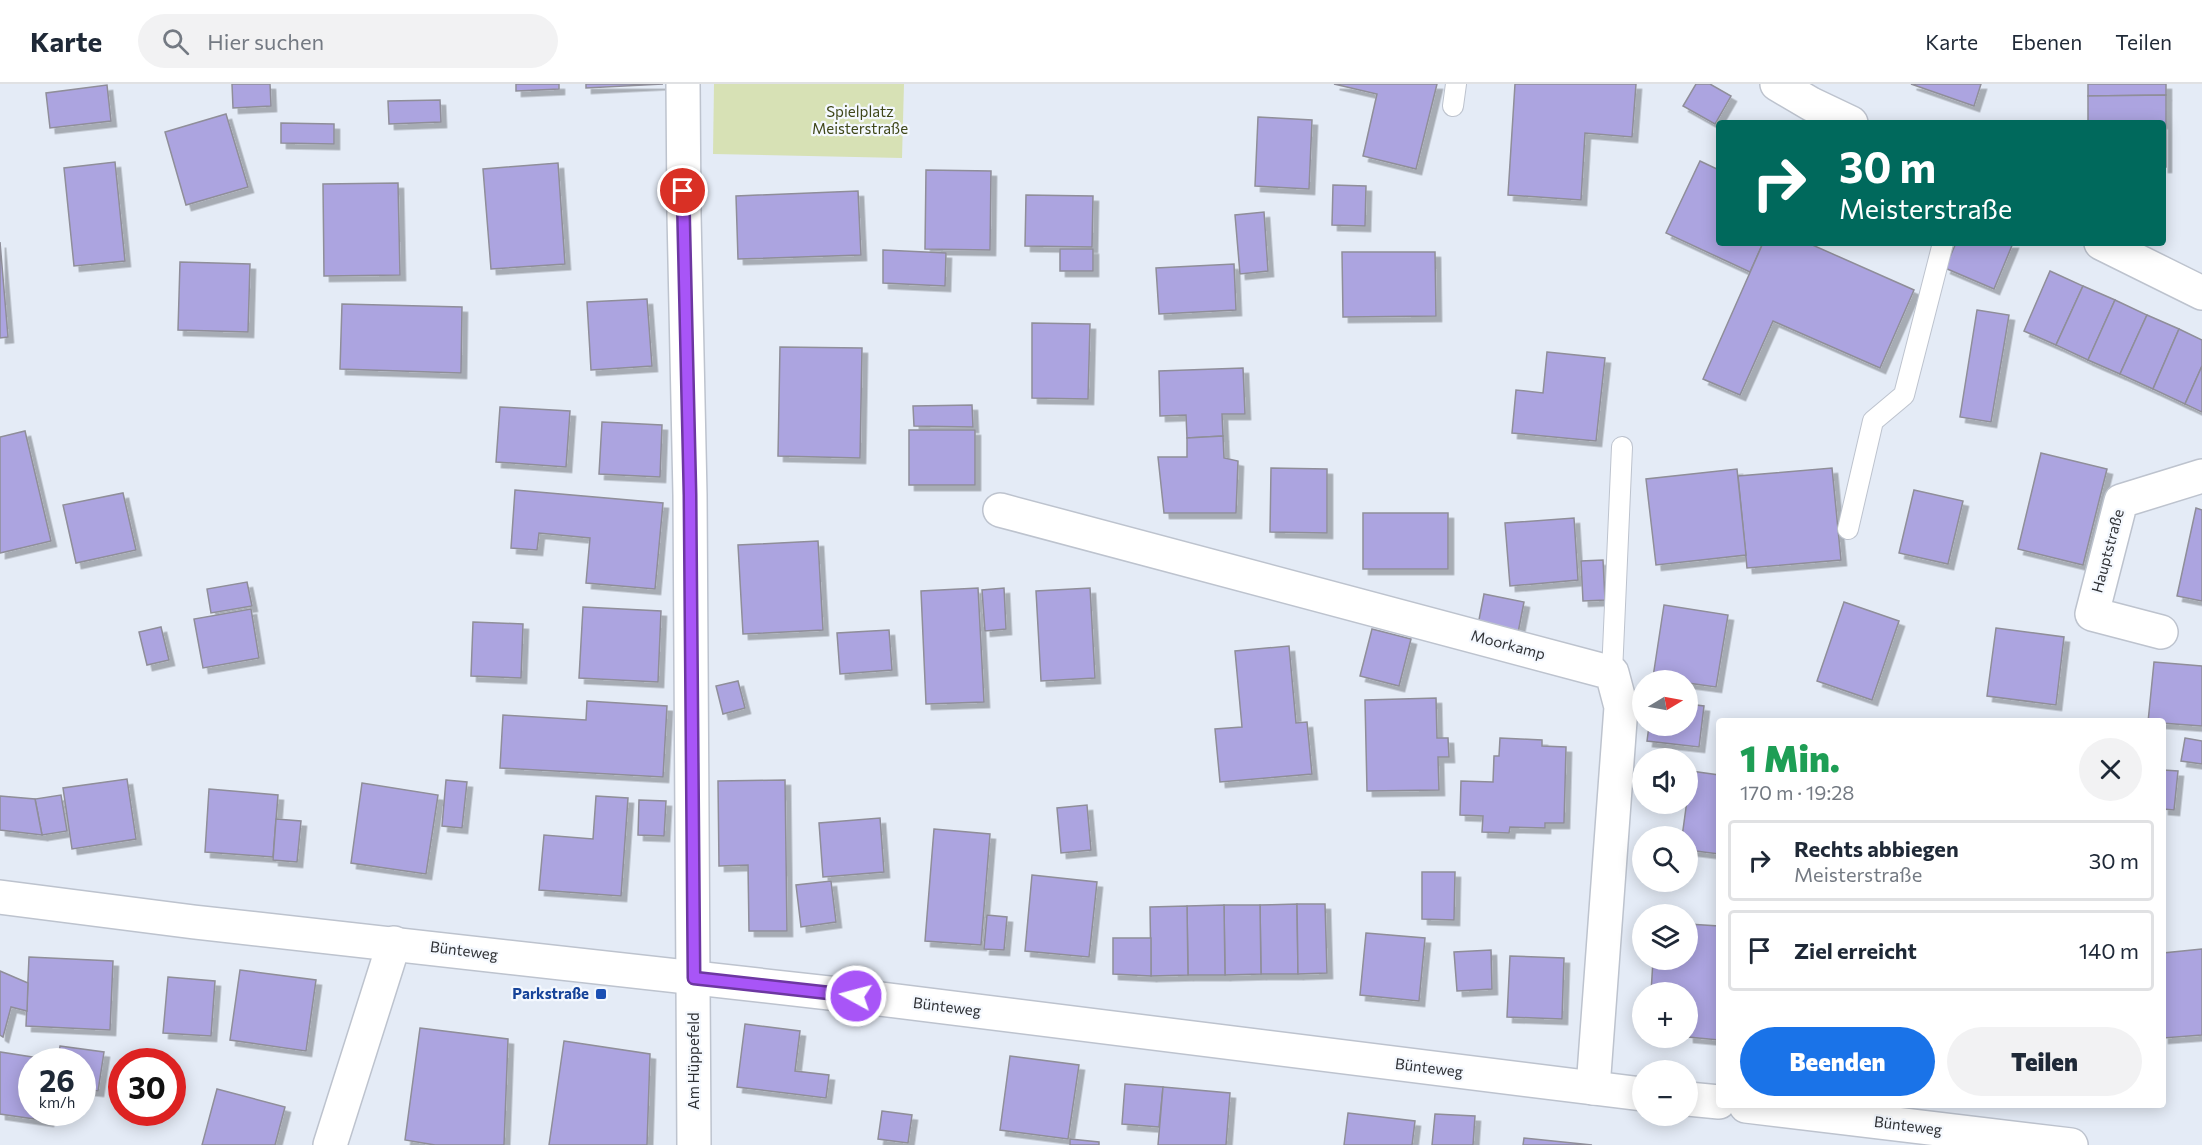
<!DOCTYPE html>
<html lang="de">
<meta charset="utf-8">
<style>
:root{--surface:#fff;--page:#f2f2f3;--text:#1f2937;--muted:#747a83;--line:#e0e1e3;--accent:#1a73e8}
body{margin:0;font-family:Commissioner,sans-serif;background:var(--page);color:var(--text);height:100vh;display:flex;flex-direction:column;font-size:22px;white-space:nowrap}
*{box-sizing:border-box;margin:0}
p{font-size:20px;color:var(--muted)}
.icon{flex:none;width:33px;height:33px;fill:none;stroke:currentColor;stroke-width:2;stroke-linecap:round;stroke-linejoin:round}
.map{position:relative;flex:1;overflow:hidden}
.drawer{position:absolute;left:1716px;top:634px;width:450px;height:390px;display:flex;flex-direction:column;background:var(--surface);border-radius:6px;box-shadow:0 3px 15px #0003}
.drawer>*{flex:none}
.hud{position:absolute;left:1716px;top:36px;width:450px;height:126px;border-radius:6px;box-shadow:0 3px 15px #0003;background:#00695c;color:#fff;overflow:hidden}
.needle{width:39px;rotate:80deg}
.buttons{position:absolute;left:1632px;top:586px;display:grid;gap:12px}
.buttons a{display:grid;place-items:center;width:66px;height:66px;border-radius:50%;background:var(--surface);box-shadow:0 3px 15px #0003;font-size:30px}
.speed{position:absolute;left:18px;top:964px;display:flex;gap:12px;font-size:30px;font-weight:700;text-align:center}
.speed>*{display:grid;place-content:center;width:78px;height:78px;border-radius:50%;background:var(--surface);box-shadow:0 3px 15px #0003;line-height:1}
.speed small{font-size:15px;font-weight:400}
.speed .limit{border:9px solid #d22;background:#fff;color:#111}
.pin{position:absolute;display:grid;place-items:center;width:51px;height:51px;color:#fff;margin:-26px;border:3px solid #fff;border-radius:50%;box-shadow:0 2px 6px #0007}
.me{position:absolute;width:66px;margin:-33px;rotate:277deg;stroke-linejoin:round;filter:drop-shadow(0 0 4px #0008)}
.turn{display:flex;align-items:center;gap:21px;height:126px;padding:0 24px;font-size:27px}
.turn .icon{width:78px;height:78px;stroke-width:2.5}
.turn b{display:block;font-size:42px;line-height:51px}
.round{display:grid;place-items:center;flex:none;width:63px;height:63px;border-radius:32px;background:var(--page)}
.head{display:flex;align-items:center;justify-content:space-between;height:102px;padding:0 24px}
h1{font-size:36px;font-weight:800;line-height:45px;color:#1e9e55}
.button{display:flex;gap:12px;margin-top:auto;padding:12px 24px}
.button a{flex:1;height:69px;border-radius:36px;background:var(--accent);color:#fff;font-size:24px;font-weight:800;line-height:69px;text-align:center}
.button a+a{background:var(--page);color:var(--text)}
ul{padding:0;list-style:none}
li{display:flex;align-items:center;gap:18px;height:81px;margin:0 12px 9px;padding:0 12px;border:3px solid var(--line);border-radius:6px}
li div{flex:1}
li b{display:block;font-size:22px}
li em{font-style:normal}
header{display:flex;align-items:center;gap:36px;box-sizing:border-box;height:84px;padding:0 30px;background:var(--surface);border-bottom:2px solid var(--line)}
header strong{font-size:28px}
nav{display:flex;gap:33px;margin-inline-start:auto;font-size:21px}
.search{width:420px;height:54px;background:var(--page);display:flex;align-items:center;gap:15px;box-sizing:border-box;padding:0 21px;border-radius:33px;color:var(--muted);font-size:22px}
.map>svg:first-child{display:block}
.green{fill:#d7e1b5}
.building{fill:#aca4e0;stroke:#8f8e99;stroke-width:1.5;filter:url(#shadow)}
.lines{fill:none;stroke-linecap:round;stroke-linejoin:round}
.service-casing{stroke:#bdc3ce;stroke-width:22}
.minor-casing{stroke:#bdc3ce;stroke-width:36}
.tertiary-casing{stroke:#bdc3ce;stroke-width:36}
.service{stroke:#fff;stroke-width:20}
.minor{stroke:#fff;stroke-width:33}
.tertiary{stroke:#fff;stroke-width:33}
.route-casing{stroke:#6d37a1;stroke-width:15}
.route{stroke:#a855f7;stroke-width:10}
.transit-dot{fill:#1a4fb4;stroke:#f4f8fe;stroke-width:2}
.labels{text-anchor:middle;stroke-width:4.5;stroke-linejoin:round;paint-order:stroke}
.park-label{font-size:15px;fill:#3e4618;stroke:#f4f8fe}
.street-label{font-size:15px;fill:#2f3135;stroke:#f4f8fe}
.transit-label{font-size:15px;font-weight:bold;fill:#164399;stroke:#f4f8fe;text-anchor:end}
</style>
<header>
<strong>Karte</strong>
<div class="search"><svg class="icon" aria-label="search" viewBox="0 0 24 24"><circle cx="10" cy="10" r="6"/><path d="M15 15l6 6"/></svg>Hier suchen</div>
<nav><a>Karte</a><a>Ebenen</a><a>Teilen</a></nav>
</header>
<div class="map">
<svg width="2202" height="1061" viewBox="0 0 2202 1061">
<defs>
<filter id="shadow"><feDropShadow dx="5.5" dy="5.5" stdDeviation="0" flood-color="#0004"/></filter>
</defs>
<rect width="100%" height="100%" fill="#e4ebf6"/>
<!-- green -->
<polygon class="green" points="714,0 904,0 902,74 713,70"/>
<!-- building -->
<g class="building">
<polygon points="232,0 270,0 271,22 233,24"/>
<polygon points="516,0 559,0 559,5 516,7"/>
<polygon points="586,0 663,0 586,4"/>
<polygon points="1334,0 1437,0 1416,85 1363,72 1377,10"/>
<polygon points="1515,0 1636,0 1632,53 1585,49 1581,116 1508,111"/>
<polygon points="1696,0 1710,0 1731,12 1715,40 1683,22"/>
<polygon points="1911,0 1981,0 1974,22"/>
<polygon points="2088,0 2166,0 2166,11 2088,12"/>
<polygon points="107,1 111,37 50,44 46,9"/>
<polygon points="2166,11 2166,83 2163,83 2163,39 2088,39 2088,12"/>
<polygon points="440,16 441,38 389,40 388,17"/>
<polygon points="226,30 248,103 186,121 165,48"/>
<polygon points="1258,33 1312,36 1309,105 1255,102"/>
<polygon points="281,39 334,40 334,60 281,59"/>
<polygon points="1700,77 1719,86 1719,159 1763,159 1750,188 1666,149"/>
<polygon points="115,78 125,177 74,182 64,84"/>
<polygon points="558,79 565,180 491,185 483,85"/>
<polygon points="926,86 991,87 990,166 925,165"/>
<polygon points="398,99 400,191 324,192 323,100"/>
<polygon points="1333,101 1366,102 1365,142 1332,141"/>
<polygon points="858,107 861,171 738,175 736,112"/>
<polygon points="1026,111 1093,112 1092,163 1025,162"/>
<polygon points="1264,128 1268,187 1240,190 1235,131"/>
<polygon points="0,158 8,253 0,254"/>
<polygon points="1763,159 1808,159 1914,206 1880,284 1773,237 1740,311 1703,295"/>
<polygon points="1956,159 2013,159 1994,205 1945,184"/>
<rect x="1060" y="165" width="33" height="22"/>
<polygon points="883,166 946,169 945,202 883,199"/>
<polygon points="1342,168 1435,168 1436,232 1343,233"/>
<polygon points="180,178 250,180 248,248 178,246"/>
<polygon points="1234,180 1236,226 1159,230 1156,184"/>
<polygon points="2050,187 2083,202 2056,261 2024,247"/>
<polygon points="2083,202 2115,216 2088,276 2056,261"/>
<polygon points="647,215 652,282 591,286 587,218"/>
<polygon points="2115,216 2147,231 2120,290 2088,276"/>
<polygon points="342,220 462,223 461,289 340,285"/>
<polygon points="1977,226 2009,231 1991,338 1960,333"/>
<polygon points="2147,231 2179,245 2153,305 2120,290"/>
<polygon points="1032,239 1090,240 1088,315 1032,314"/>
<polygon points="2179,245 2202,256 2202,282 2185,320 2153,305"/>
<polygon points="780,263 862,264 860,374 778,372"/>
<polygon points="1547,268 1605,274 1596,357 1512,349 1516,306 1543,309"/>
<polygon points="2202,282 2202,328 2185,320"/>
<polygon points="1243,284 1245,330 1222,330 1223,352 1187,354 1186,331 1160,332 1159,287"/>
<polygon points="972,321 973,343 914,342 913,322"/>
<polygon points="500,323 570,327 566,383 496,378"/>
<polygon points="602,338 662,341 660,393 599,390"/>
<rect x="909" y="346" width="66" height="55"/>
<polygon points="25,347 51,457 0,469 0,353"/>
<polygon points="1223,352 1224,374 1238,377 1236,429 1164,429 1158,373 1187,373 1187,354"/>
<polygon points="2041,369 2107,385 2083,481 2018,465"/>
<polygon points="1271,384 1327,385 1327,449 1270,448"/>
<polygon points="1832,384 1841,476 1747,484 1738,392"/>
<polygon points="1737,385 1746,471 1656,481 1646,395"/>
<polygon points="515,406 663,419 655,505 586,499 590,454 539,449 537,466 511,464"/>
<polygon points="1914,406 1963,417 1948,480 1899,469"/>
<polygon points="123,409 136,466 76,479 63,421"/>
<polygon points="2196,424 2202,426 2202,517 2177,512"/>
<rect x="1363" y="429" width="85" height="56"/>
<polygon points="1574,434 1578,496 1510,502 1505,439"/>
<polygon points="818,457 823,546 743,550 738,461"/>
<polygon points="1603,476 1605,516 1583,517 1581,477"/>
<polygon points="247,498 252,522 211,529 207,505"/>
<polygon points="978,504 984,618 926,620 921,507"/>
<polygon points="1004,504 1006,545 985,547 982,506"/>
<polygon points="1090,504 1095,594 1041,597 1036,507"/>
<polygon points="1484,510 1524,518 1517,554 1477,546"/>
<polygon points="1844,518 1899,537 1872,616 1817,597"/>
<polygon points="1664,521 1728,531 1716,603 1688,599 1688,597 1653,593"/>
<polygon points="583,523 661,527 658,598 579,594"/>
<polygon points="251,525 259,574 203,584 194,535"/>
<polygon points="473,538 523,540 521,594 471,592"/>
<polygon points="161,543 169,576 147,581 139,548"/>
<polygon points="1996,544 2064,553 2056,621 1987,612"/>
<polygon points="1372,545 1411,555 1399,602 1360,592"/>
<polygon points="889,546 892,586 840,590 837,549"/>
<polygon points="1289,562 1296,639 1307,638 1312,690 1220,698 1215,645 1242,643 1235,567"/>
<polygon points="2154,578 2202,582 2202,642 2148,638"/>
<polygon points="738,597 745,624 723,630 716,602"/>
<polygon points="1436,614 1437,654 1448,654 1449,673 1438,673 1439,706 1367,707 1365,616"/>
<polygon points="587,617 667,622 663,693 500,684 503,631 586,636"/>
<polygon points="1688,620 1704,622 1699,663 1647,657 1649,642 1688,642"/>
<polygon points="1500,654 1542,656 1542,662 1566,663 1564,739 1545,739 1545,744 1510,743 1509,749 1482,748 1483,732 1460,731 1461,697 1493,698 1494,672 1499,672"/>
<polygon points="2185,654 2202,657 2202,680 2181,677"/>
<polygon points="2163,686 2178,687 2174,726 2163,725"/>
<polygon points="1691,687 1719,691 1719,770 1688,766 1688,753 1682,753"/>
<polygon points="127,695 136,755 72,765 63,704"/>
<polygon points="446,696 467,698 462,744 442,742"/>
<polygon points="785,696 787,847 749,847 748,781 719,782 718,697"/>
<polygon points="362,699 438,711 426,790 351,779"/>
<polygon points="209,705 278,711 273,773 205,768"/>
<polygon points="61,711 67,747 42,751 35,715"/>
<polygon points="0,712 35,715 42,751 0,746"/>
<polygon points="596,712 628,714 621,812 539,806 544,751 593,755"/>
<polygon points="639,716 666,717 664,752 638,751"/>
<polygon points="1087,721 1091,766 1061,769 1057,724"/>
<polygon points="880,734 884,788 823,793 819,739"/>
<polygon points="276,735 301,737 297,778 273,776"/>
<polygon points="934,745 990,750 981,861 925,857"/>
<polygon points="1422,788 1455,788 1454,836 1422,835"/>
<polygon points="1032,791 1097,798 1089,873 1025,867"/>
<polygon points="831,797 836,838 801,843 796,801"/>
<polygon points="1297,820 1298,890 1261,890 1260,821"/>
<polygon points="1297,820 1325,820 1327,889 1298,890"/>
<polygon points="1224,821 1260,821 1261,890 1225,891"/>
<polygon points="1224,821 1225,891 1188,891 1187,822"/>
<polygon points="1187,822 1188,891 1151,892 1150,823"/>
<polygon points="987,831 1007,833 1004,866 984,865"/>
<polygon points="1688,840 1719,842 1719,956 1688,953 1688,909 1651,909 1653,876 1688,876"/>
<polygon points="1366,849 1425,854 1419,917 1360,911"/>
<polygon points="1113,854 1151,854 1151,892 1113,890"/>
<polygon points="2202,865 2202,951 2163,954 2163,869"/>
<polygon points="1491,866 1492,905 1457,907 1454,868"/>
<polygon points="1510,872 1564,874 1562,935 1507,933"/>
<polygon points="29,873 113,877 110,946 26,942"/>
<polygon points="240,886 316,896 306,967 230,956"/>
<polygon points="0,887 28,899 27,927 11,923 3,953 0,951"/>
<polygon points="168,893 215,897 211,952 163,949"/>
<polygon points="745,940 800,947 795,987 829,991 826,1014 737,1003"/>
<polygon points="420,944 508,955 504,1061 435,1061 405,1056"/>
<polygon points="564,957 650,970 647,1061 549,1061"/>
<polygon points="60,962 104,968 98,1007 82,1005 82,978 32,978 32,1029 49,1029 48,1037 0,1030 0,968 58,977"/>
<polygon points="1010,972 1079,981 1068,1055 1000,1046"/>
<polygon points="1125,1000 1163,1003 1159,1043 1122,1040"/>
<polygon points="1163,1003 1230,1009 1226,1061 1158,1061"/>
<polygon points="217,1005 285,1023 275,1061 202,1061"/>
<polygon points="882,1027 912,1031 908,1059 878,1055"/>
<polygon points="1348,1029 1415,1037 1412,1061 1344,1061"/>
<polygon points="1435,1030 1475,1032 1473,1061 1432,1061"/>
<polygon points="1524,1054 1592,1061 1523,1061"/>
<polygon points="1070,1055 1099,1058 1099,1061 1070,1061"/>
</g>
<g class="lines">
<!-- service casing -->
<g class="service-casing">
<g id="service">
<polyline points="1453,22 1456,0"/>
<polyline points="1848,445 1873,337 1904,311 1943,159"/>
<polyline points="1612,589 1622,363"/>
</g>
</g>
<!-- minor casing -->
<g class="minor-casing">
<g id="minor">
<polyline points="683,0 684,130 690,411 694,1061"/>
<polyline points="1000,426 1612,589 1621,623 1593,1004"/>
<polyline points="2161,548 2092,530 2121,417 2202,392"/>
<polyline points="0,813 194,838 856,912 1642,1010"/>
<polyline points="1688,1015 1719,1018"/>
<polyline points="1746,1022 2071,1061"/>
<polyline points="330,1061 394,859"/>
</g>
</g>
<!-- tertiary casing -->
<g class="tertiary-casing">
<g id="tertiary">
<polyline points="1777,0 1811,20 1851,39"/>
<polyline points="2101,159 2202,209"/>
</g>
</g>
<!-- service -->
<use href="#service" class="service"/>
<!-- minor -->
<use href="#minor" class="minor"/>
<!-- tertiary -->
<use href="#tertiary" class="tertiary"/>
</g>
<g class="lines">
<!-- route casing -->
<g class="route-casing">
<polyline id="route" points="683,107 690,411 694,894 856,912"/>
</g>
<!-- route -->
<use href="#route" class="route"/>
</g>
<!-- markers -->
<rect class="transit-dot" x="595" y="904" width="12" height="12" rx="3"/>
<g class="labels">
<!-- park labels -->
<g class="park-label">
<text x="860" y="33">Spielplatz<tspan x="860" dy="17">Meisterstraße</tspan></text>
</g>
<!-- street labels -->
<g class="street-label">
<text transform="translate(2108 467) rotate(-75)" y="5">Hauptstraße</text>
<text transform="translate(1508 561) rotate(15)" y="5">Moorkamp</text>
<text transform="translate(464 867) rotate(7)" y="5">Bünteweg</text>
<text transform="translate(947 923) rotate(7)" y="5">Bünteweg</text>
<text transform="translate(694 977) rotate(-90)" y="5">Am Hüppefeld</text>
<text transform="translate(1429 984) rotate(7)" y="5">Bünteweg</text>
<text transform="translate(1908 1042) rotate(7)" y="5">Bünteweg</text>
</g>
<!-- transit labels -->
<g class="transit-label">
<text x="589" y="915">Parkstraße</text>
</g>
</g>
</svg>
<div class="buttons">
<a><svg class="needle" viewBox="-14 -14 28 28"><path d="M0-13l5 13h-10z" fill="#e53935"/><path d="M0 13l5-13h-10z" fill="#747a83"/></svg></a>
<a><svg class="icon" aria-label="sound" viewBox="0 0 24 24"><path d="M4 9h4l5-4v14l-5-4H4zM17 9q2 3 0 6"/></svg></a>
<a><svg class="icon" aria-label="search" viewBox="0 0 24 24"><circle cx="10" cy="10" r="6"/><path d="M15 15l6 6"/></svg></a>
<a><svg class="icon" aria-label="layers" viewBox="0 0 24 24"><path d="M12 4l9 5-9 5-9-5zM3 14l9 5 9-5"/></svg></a>
<a>+</a>
<a>−</a>
</div>
<div class="speed"><div>26<small>km/h</small></div><div class="limit">30</div></div>
<div class="pin" style="left:683px;top:107px;background:#d93025"><svg class="icon" aria-label="arrive" viewBox="0 0 24 24"><path d="M6 21V4h12l-3 4 3 4H6"/></svg></div>
<svg class="me" style="left:856px;top:912px" viewBox="-20 -20 40 40"><circle r="17" fill="#a855f7" stroke="#fff" stroke-width="3"/><path d="M0-11L8 9 0 5-8 9z" fill="#fff"/></svg>
<div class="hud">
<div class="turn"><svg class="icon" aria-label="right" viewBox="0 0 24 24"><path d="M7 20v-9h11M14 6l5 5-5 5"/></svg><div><b>30 m</b>Meisterstraße</div></div>
</div>
<section class="drawer">
<div class="head"><div><h1>1 Min.</h1><p>170 m · 19:28</p></div><a class="round"><svg class="icon" aria-label="close" viewBox="0 0 24 24"><path d="M6 6l12 12M18 6L6 18"/></svg></a></div>
<ul>
<li><svg class="icon" aria-label="right" viewBox="0 0 24 24"><path d="M7 20v-9h11M14 6l5 5-5 5"/></svg><div><b>Rechts abbiegen</b><p>Meisterstraße</p></div><em>30 m</em></li>
<li><svg class="icon" aria-label="arrive" viewBox="0 0 24 24"><path d="M6 21V4h12l-3 4 3 4H6"/></svg><div><b>Ziel erreicht</b></div><em>140 m</em></li>
</ul>
<div class="button"><a>Beenden</a><a>Teilen</a></div>
</section>
</div>
